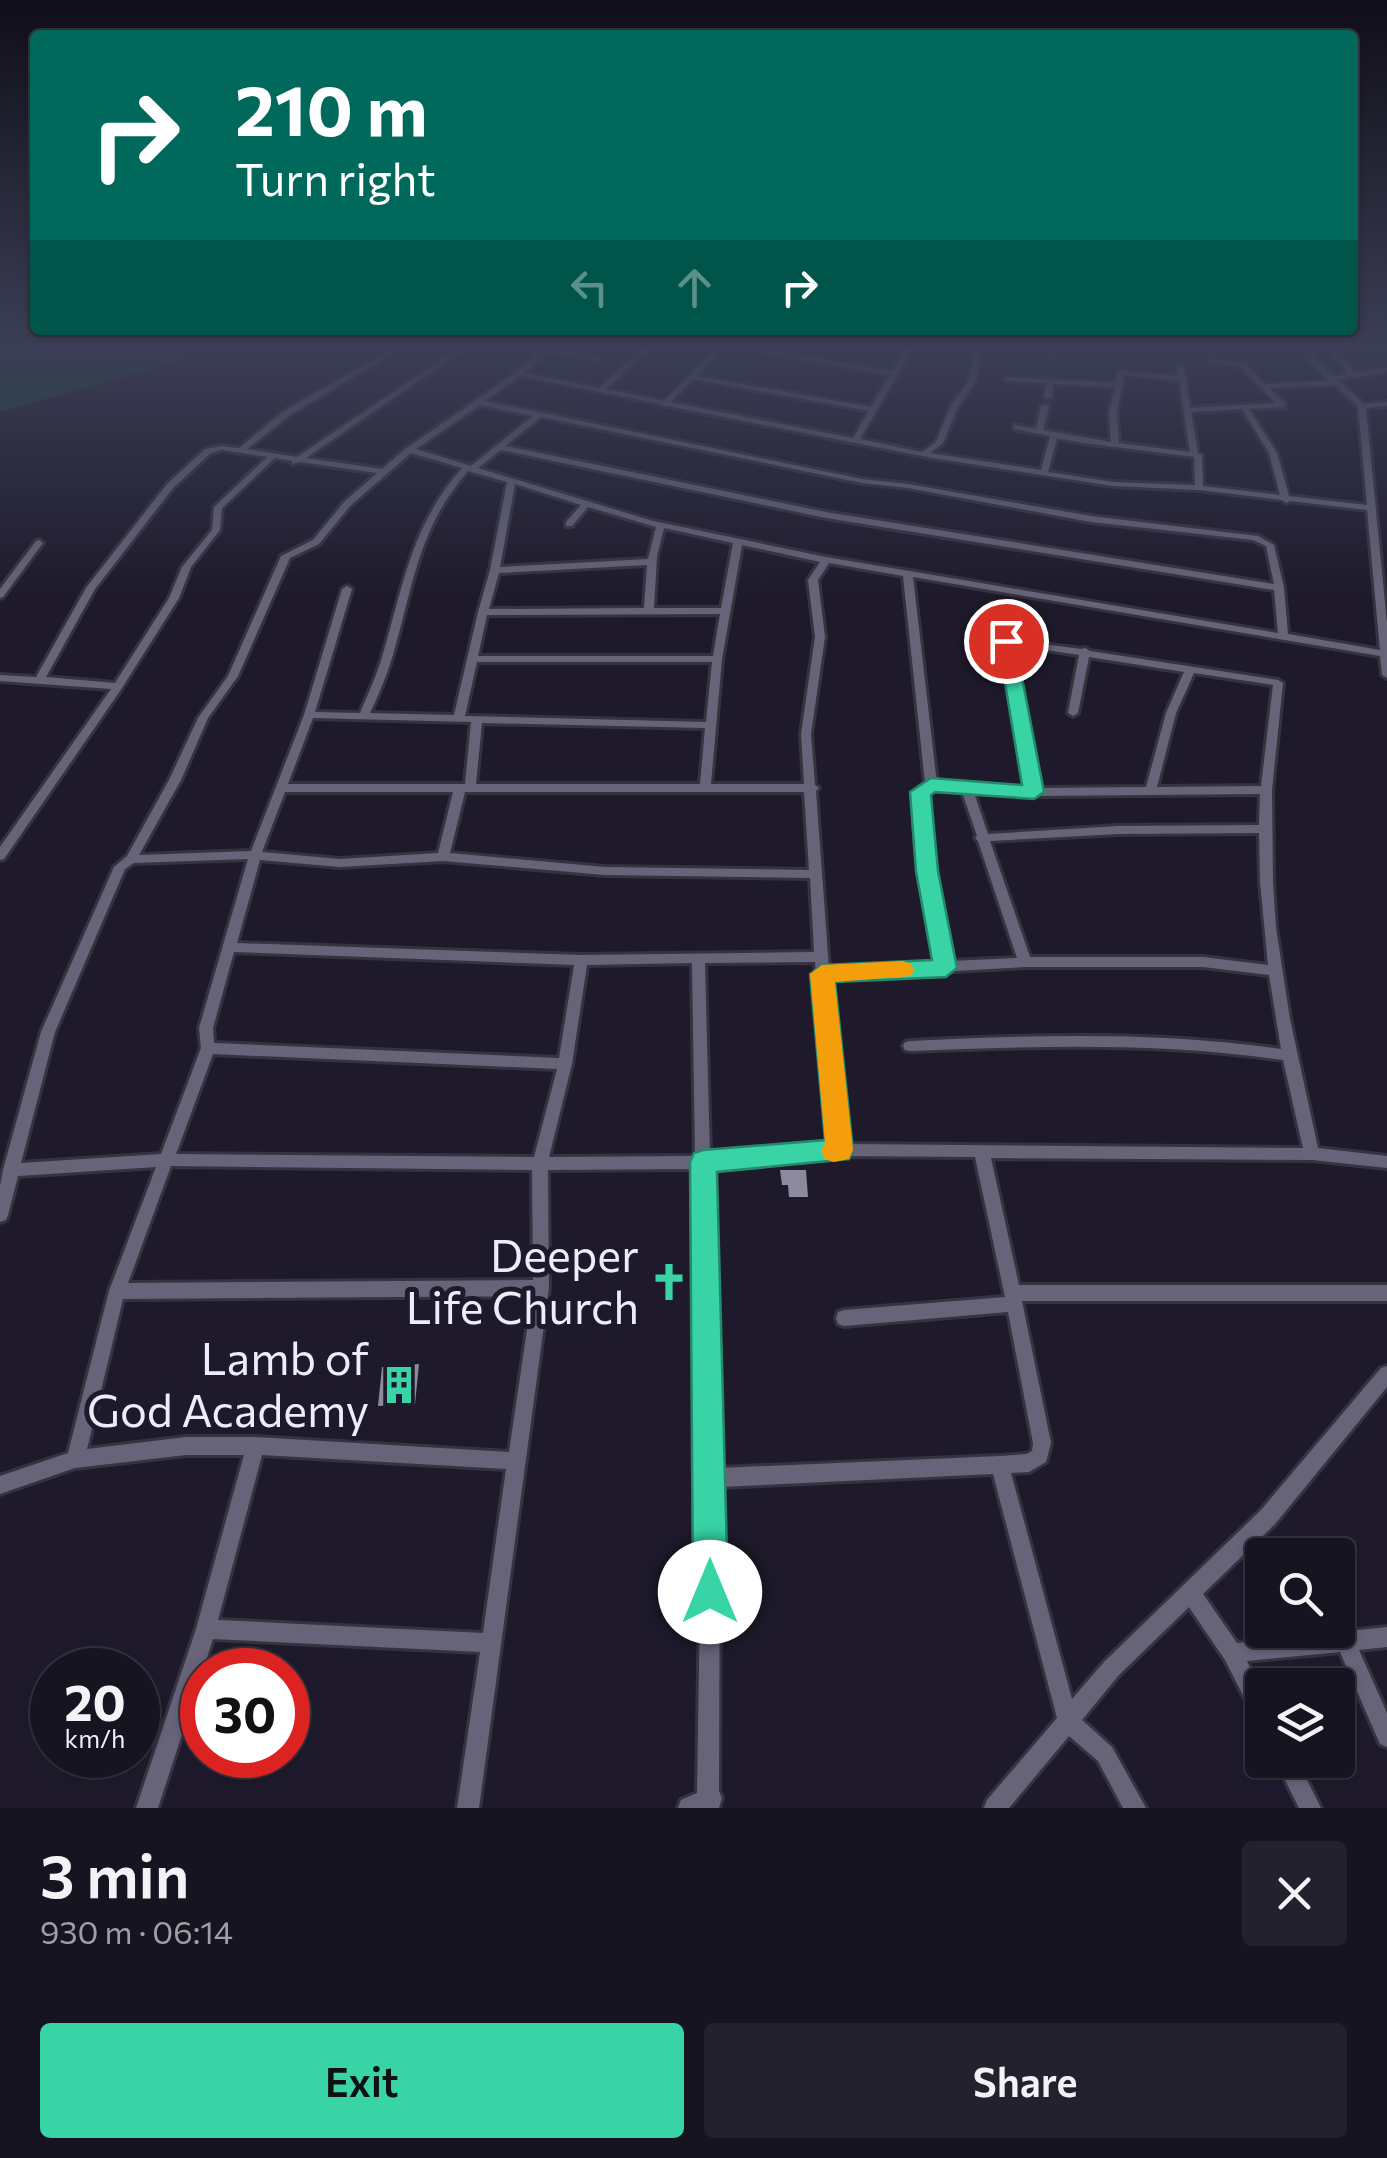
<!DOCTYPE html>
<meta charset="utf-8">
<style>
:root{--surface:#161420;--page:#23212d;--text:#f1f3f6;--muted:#9e9ea5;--line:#35333e;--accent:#38d4a6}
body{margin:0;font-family:Commissioner,sans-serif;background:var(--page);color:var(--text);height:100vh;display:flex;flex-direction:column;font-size:38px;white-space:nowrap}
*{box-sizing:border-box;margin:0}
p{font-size:32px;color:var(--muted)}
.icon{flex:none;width:55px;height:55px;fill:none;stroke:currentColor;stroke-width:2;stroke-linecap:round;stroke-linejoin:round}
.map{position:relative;height:1808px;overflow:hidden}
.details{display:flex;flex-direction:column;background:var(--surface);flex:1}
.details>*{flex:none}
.guide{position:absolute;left:30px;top:30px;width:1328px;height:305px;border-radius:10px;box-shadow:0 2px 8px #0004,0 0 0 2px var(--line);background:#00695c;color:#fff;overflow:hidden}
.buttons{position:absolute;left:1245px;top:1538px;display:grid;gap:20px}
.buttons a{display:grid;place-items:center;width:110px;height:110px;border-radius:10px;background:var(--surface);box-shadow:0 2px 8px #0004,0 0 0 2px var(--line);font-size:50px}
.speed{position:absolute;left:30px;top:1648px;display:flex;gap:20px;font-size:50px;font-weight:700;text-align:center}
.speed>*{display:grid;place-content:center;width:130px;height:130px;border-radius:50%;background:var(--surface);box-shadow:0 2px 8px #0004,0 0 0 2px var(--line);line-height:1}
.speed small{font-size:25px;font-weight:400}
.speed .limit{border:15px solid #d22;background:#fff;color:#111}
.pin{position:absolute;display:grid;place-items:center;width:85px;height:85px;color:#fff;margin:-42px;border:5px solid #fff;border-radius:50%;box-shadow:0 2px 10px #0007}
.me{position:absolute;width:110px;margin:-55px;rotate:0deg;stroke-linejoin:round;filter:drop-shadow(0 0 8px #0008)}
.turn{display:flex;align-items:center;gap:35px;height:210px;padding:0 40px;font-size:45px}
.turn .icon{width:130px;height:130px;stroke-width:2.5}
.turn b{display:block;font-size:70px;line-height:85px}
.lanes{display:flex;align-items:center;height:95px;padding:0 40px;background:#0003;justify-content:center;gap:50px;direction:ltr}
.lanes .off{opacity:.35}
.round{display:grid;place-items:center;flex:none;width:105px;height:105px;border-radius:10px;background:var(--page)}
.head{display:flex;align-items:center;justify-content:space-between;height:170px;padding:0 40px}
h1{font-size:60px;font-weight:600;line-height:75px}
.action{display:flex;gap:20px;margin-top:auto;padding:20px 40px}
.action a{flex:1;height:115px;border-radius:10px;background:var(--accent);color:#111;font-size:40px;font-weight:600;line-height:115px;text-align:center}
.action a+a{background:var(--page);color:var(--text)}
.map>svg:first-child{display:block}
.water{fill:#124b39}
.building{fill:#8d8aa0}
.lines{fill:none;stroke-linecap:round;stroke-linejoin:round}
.minor-casing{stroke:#363341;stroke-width:6}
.minor{fill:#676479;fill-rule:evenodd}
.route{fill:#38d4a6;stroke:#248a6c;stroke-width:2.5}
.slow{fill:#f59e0b}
.labels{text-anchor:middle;stroke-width:10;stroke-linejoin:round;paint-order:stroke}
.near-poi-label{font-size:45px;fill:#eeecf8;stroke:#1e1a2b;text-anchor:end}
</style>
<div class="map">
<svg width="1387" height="1808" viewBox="0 0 1387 1808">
<rect width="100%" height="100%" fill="#1e1a2b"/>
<!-- water -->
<polygon class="water" points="0,344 240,344 0,412"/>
<!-- building -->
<g class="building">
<polygon points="780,1170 806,1170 808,1197 789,1197 788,1185 782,1185"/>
<polygon points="419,1364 415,1404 378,1406 382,1367"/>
</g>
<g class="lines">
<!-- minor casing -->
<g class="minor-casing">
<g id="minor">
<path d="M 401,344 L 408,344 L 290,415 L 247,449 L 297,457 L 465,344 L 472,344 L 306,458 L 382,469 L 404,450 L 512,375 L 549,344 L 556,344 L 553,348 L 601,358 L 597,360 L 549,351 L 524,373 L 599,388 L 648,344 L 655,344 L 606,389 L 664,401 L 720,344 L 732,344 L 892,371 L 905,350 L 878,346 L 875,344 L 907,346 L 909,344 L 915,344 L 914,349 L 911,351 L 860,439 L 922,452 L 936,442 L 950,407 L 967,383 L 977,349 L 930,346 L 927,344 L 985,344 L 975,383 L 958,407 L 943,443 L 930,453 L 1041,470 L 1050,436 L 1014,429 L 1014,425 L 1036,429 L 1041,406 L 1045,404 L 1049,406 L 1043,430 L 1111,442 L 1109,413 L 1115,387 L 1053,384 L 1052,397 L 1048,399 L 1044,397 L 1046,383 L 1008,381 L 1004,379 L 1005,377 L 1115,383 L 1117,373 L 1121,371 L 1178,376 L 1176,366 L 1180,364 L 1184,366 L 1185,377 L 1188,379 L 1186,381 L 1190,408 L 1276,403 L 1240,367 L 1209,362 L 1207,361 L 1211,359 L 1245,363 L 1265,384 L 1329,381 L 1297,349 L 1257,346 L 1254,344 L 1365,344 L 1362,346 L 1336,349 L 1353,368 L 1352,373 L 1387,368 L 1387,372 L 1338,380 L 1364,404 L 1387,402 L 1387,406 L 1366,408 L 1387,623 L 1387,678 L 1382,675 L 1380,656 L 913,577 L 937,784 L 962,785 L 966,783 L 971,785 L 1027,788 L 1002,641 L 1004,639 L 1081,649 L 1085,648 L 1090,651 L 1278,680 L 1283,683 L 1272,790 L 1273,882 L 1276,928 L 1290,1019 L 1318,1148 L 1387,1156 L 1387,1168 L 1312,1160 L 991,1158 L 1019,1285 L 1387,1285 L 1387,1301 L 1022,1301 L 1051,1443 L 1046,1462 L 1029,1472 L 1011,1473 L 1072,1699 L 1104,1662 L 1261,1510 L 1381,1368 L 1387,1366 L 1387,1387 L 1275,1524 L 1203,1594 L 1237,1643 L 1337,1632 L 1344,1629 L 1349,1631 L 1387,1627 L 1387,1647 L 1359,1650 L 1387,1713 L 1387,1747 L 1380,1744 L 1340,1652 L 1247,1661 L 1262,1692 L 1262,1722 L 1255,1719 L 1225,1660 L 1189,1607 L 1118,1676 L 1082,1720 L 1112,1747 L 1146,1808 L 1123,1808 L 1098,1761 L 1069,1736 L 1009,1808 L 984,1808 L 987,1800 L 1057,1718 L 993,1474 L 720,1487 L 719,1791 L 722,1798 L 719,1808 L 678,1808 L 681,1800 L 697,1793 L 702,1478 L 696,1169 L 548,1170 L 549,1288 L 479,1808 L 457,1808 L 480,1652 L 213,1639 L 158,1808 L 136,1808 L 196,1629 L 244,1455 L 186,1455 L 75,1468 L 0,1494 L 0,1476 L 68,1453 L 109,1291 L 156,1167 L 18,1176 L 8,1215 L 6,1220 L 0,1222 L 0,1186 L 3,1170 L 41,1032 L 114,867 L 127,856 L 169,780 L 198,718 L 228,676 L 281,556 L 313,540 L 344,502 L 377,473 L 300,462 L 292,464 L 292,461 L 275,458 L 222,508 L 220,530 L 191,567 L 179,598 L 120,691 L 4,859 L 0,860 L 0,847 L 111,689 L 0,681 L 0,675 L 36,677 L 86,588 L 167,484 L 205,449 L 222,446 L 239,448 L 284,411 ZM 725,346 L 890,375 L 871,407 L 697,376 ZM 1303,347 L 1329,349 L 1345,368 L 1345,375 L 1334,376 ZM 1124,375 L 1179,381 L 1190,452 L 1119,443 L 1117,413 ZM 520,376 L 661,404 L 664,407 L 667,406 L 932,458 L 1113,486 L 1199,490 L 1282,500 L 1286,503 L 1290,501 L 1367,510 L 1380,650 L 1288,634 L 1284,588 L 1274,545 L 1258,536 L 1091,516 L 908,484 L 862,479 L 485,401 ZM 693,379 L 869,411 L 853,438 L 671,402 ZM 1335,385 L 1358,407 L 1367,505 L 1289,496 L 1277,453 L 1249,409 L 1285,407 L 1285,403 L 1269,388 ZM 480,405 L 533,416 L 471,466 L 416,449 ZM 1242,409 L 1269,453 L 1280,495 L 1203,486 L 1202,455 L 1198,453 L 1191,412 ZM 541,417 L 862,483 L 908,488 L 1091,522 L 1253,540 L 1266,546 L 1274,584 L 826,512 L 505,446 ZM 1057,438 L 1084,443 L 1194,457 L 1195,485 L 1113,482 L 1048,472 ZM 222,450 L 267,457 L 214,507 L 212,530 L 182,567 L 169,598 L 115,683 L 46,677 L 95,589 L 173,488 L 211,453 ZM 501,450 L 826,518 L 1274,590 L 1278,633 L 826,557 L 653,521 L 478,468 ZM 411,453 L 462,468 C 412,524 403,586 383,654 C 377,675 368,694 360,713 L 315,712 L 352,589 L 347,586 L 342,589 L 304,715 L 251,851 L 139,855 L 181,780 L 208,718 L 238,676 L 290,558 L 319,544 L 350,506 ZM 468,471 L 507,482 L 490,570 L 478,612 L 454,715 L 370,713 C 379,694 387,675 393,655 C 413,587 418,528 468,471 ZM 515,484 L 581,505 L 566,522 L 566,526 L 572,526 L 588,507 L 656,527 L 648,559 L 500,567 ZM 664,528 L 733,543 L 721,608 L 654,608 L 657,556 ZM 742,545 L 820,562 L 808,580 L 815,637 L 801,734 L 804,784 L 711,784 L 722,659 ZM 829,563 L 903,576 L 925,783 L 919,787 C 905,835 928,913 938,962 L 829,969 L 816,791 L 819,788 L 815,785 L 811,734 L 825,637 L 818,580 ZM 647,565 L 644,608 L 489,609 L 499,573 ZM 720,614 L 713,656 L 478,656 L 487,615 ZM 1013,645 L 1079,655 L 1068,713 L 1073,716 L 1078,713 L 1089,657 L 1184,672 L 1166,713 L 1146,787 L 1038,788 ZM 477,662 L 712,662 L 706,722 L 465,716 ZM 1194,673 L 1273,685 L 1261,786 L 1157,787 L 1176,713 ZM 313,718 L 471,722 L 465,784 L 288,784 ZM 482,723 L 705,728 L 700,784 L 476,784 ZM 930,791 L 962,792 L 977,836 L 975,838 L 978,841 L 1017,958 L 951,961 C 941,916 917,835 930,791 ZM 285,792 L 453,792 L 438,853 L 340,859 L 262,852 ZM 465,792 L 804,792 L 809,870 L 605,867 L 450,853 ZM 974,793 L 1033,796 L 1260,794 L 1259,825 L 1118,826 L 988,834 ZM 1259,833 L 1260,882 L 1268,965 L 1203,957 L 1030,957 L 990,841 L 1118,834 ZM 248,859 L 199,1028 L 201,1048 L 161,1154 L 21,1163 L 55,1032 L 125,869 L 134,863 ZM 260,860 L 340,867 L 443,861 L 605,875 L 810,878 L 814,952 L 581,955 L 237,943 ZM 234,952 L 574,965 L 559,1058 L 214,1043 L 213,1028 ZM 815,962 L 831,1144 L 710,1155 L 705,963 ZM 692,963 L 695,1156 L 549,1157 L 572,1064 L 587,965 ZM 1025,967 L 1203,967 L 1269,975 L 1281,1049 C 1158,1031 1034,1035 910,1041 L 905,1042 L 903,1046 L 905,1050 L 910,1051 C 1035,1046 1159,1042 1283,1060 L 1303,1148 L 846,1144 L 830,978 ZM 213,1054 L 557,1069 L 534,1157 L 176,1154 ZM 839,1156 L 975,1157 L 1005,1297 L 844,1310 L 838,1312 L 836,1318 L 838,1324 L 844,1326 L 1008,1312 L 1033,1443 L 1032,1451 L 1027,1454 L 1000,1456 L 720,1468 L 711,1168 ZM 171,1166 L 532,1170 L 533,1280 L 128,1283 ZM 532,1296 L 509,1452 L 255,1437 L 186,1437 L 87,1449 L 123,1299 ZM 262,1455 L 506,1469 L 483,1633 L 218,1620 Z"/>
<polygon points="1050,344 1056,344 1055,356 1051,358 1047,356"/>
<polygon points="39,540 43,543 3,597 0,598 0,589 36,541"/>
<polygon points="1275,1760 1297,1760 1321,1808 1299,1808"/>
</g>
</g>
<!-- minor -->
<use href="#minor" class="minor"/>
</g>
<!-- sky -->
<linearGradient id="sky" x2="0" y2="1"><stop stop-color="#100e18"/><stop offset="0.58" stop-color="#3b3e55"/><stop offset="1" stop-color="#3b3e55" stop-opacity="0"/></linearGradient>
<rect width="1387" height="597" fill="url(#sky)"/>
<!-- route -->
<polygon class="route" points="1006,635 1015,641 1044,792 1034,799 935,792 931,795 938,871 957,968 946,977 835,982 853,1150 849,1159 717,1172 728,1592 723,1605 710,1610 698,1605 693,1592 690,1162 694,1153 703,1150 825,1140 810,974 822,965 932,960 916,871 910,792 931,778 1022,785 998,641"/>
<!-- slow -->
<polygon class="slow" points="903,961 911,964 914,970 911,976 835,982 853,1150 849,1159 834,1162 825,1159 821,1151 825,1143 810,974 822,965"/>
<!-- icons -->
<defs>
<g id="church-bare" transform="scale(3)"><path d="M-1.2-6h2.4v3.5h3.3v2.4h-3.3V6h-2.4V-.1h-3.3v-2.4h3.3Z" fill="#38d4a6" stroke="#1e1a2b" stroke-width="2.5" paint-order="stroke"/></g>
<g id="building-bare" transform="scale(3)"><path d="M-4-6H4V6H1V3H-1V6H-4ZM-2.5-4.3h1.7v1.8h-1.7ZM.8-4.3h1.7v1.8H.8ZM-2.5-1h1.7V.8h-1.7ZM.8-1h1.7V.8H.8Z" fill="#38d4a6" stroke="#1e1a2b" stroke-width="2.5" paint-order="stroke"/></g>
</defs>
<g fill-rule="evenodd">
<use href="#church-bare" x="669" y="1282"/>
<use href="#building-bare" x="399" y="1385"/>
</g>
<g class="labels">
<!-- near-poi labels -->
<g class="near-poi-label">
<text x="639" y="1272">Deeper<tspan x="639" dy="52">Life Church</tspan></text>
<text x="369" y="1375">Lamb of<tspan x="369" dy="52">God Academy</tspan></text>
</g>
</g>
</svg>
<div class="buttons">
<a><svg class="icon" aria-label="search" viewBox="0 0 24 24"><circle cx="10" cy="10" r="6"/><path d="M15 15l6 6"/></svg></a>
<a><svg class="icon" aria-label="layers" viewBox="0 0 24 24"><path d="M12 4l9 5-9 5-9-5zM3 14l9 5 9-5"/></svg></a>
</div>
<div class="speed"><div>20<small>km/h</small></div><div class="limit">30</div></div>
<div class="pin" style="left:1006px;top:641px;background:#d93025"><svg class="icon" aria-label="arrive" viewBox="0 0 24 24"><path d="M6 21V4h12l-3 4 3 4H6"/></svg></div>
<svg class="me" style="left:710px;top:1592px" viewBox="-20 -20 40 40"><circle r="19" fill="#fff"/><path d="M0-13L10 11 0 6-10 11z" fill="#38d4a6"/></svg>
<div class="guide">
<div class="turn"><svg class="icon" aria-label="right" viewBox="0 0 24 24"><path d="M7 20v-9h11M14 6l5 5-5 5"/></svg><div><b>210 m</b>Turn right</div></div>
<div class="lanes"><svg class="icon off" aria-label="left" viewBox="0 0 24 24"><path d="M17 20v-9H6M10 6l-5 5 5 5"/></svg><svg class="icon off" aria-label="ahead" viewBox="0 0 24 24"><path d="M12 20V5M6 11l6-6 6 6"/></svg><svg class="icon" aria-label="right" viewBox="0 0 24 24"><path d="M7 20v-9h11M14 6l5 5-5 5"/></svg></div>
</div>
</div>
<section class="details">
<div class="head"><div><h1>3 min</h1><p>930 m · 06:14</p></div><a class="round"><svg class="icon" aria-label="close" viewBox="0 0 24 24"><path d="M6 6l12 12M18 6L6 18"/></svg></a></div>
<div class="action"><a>Exit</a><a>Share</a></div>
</section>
